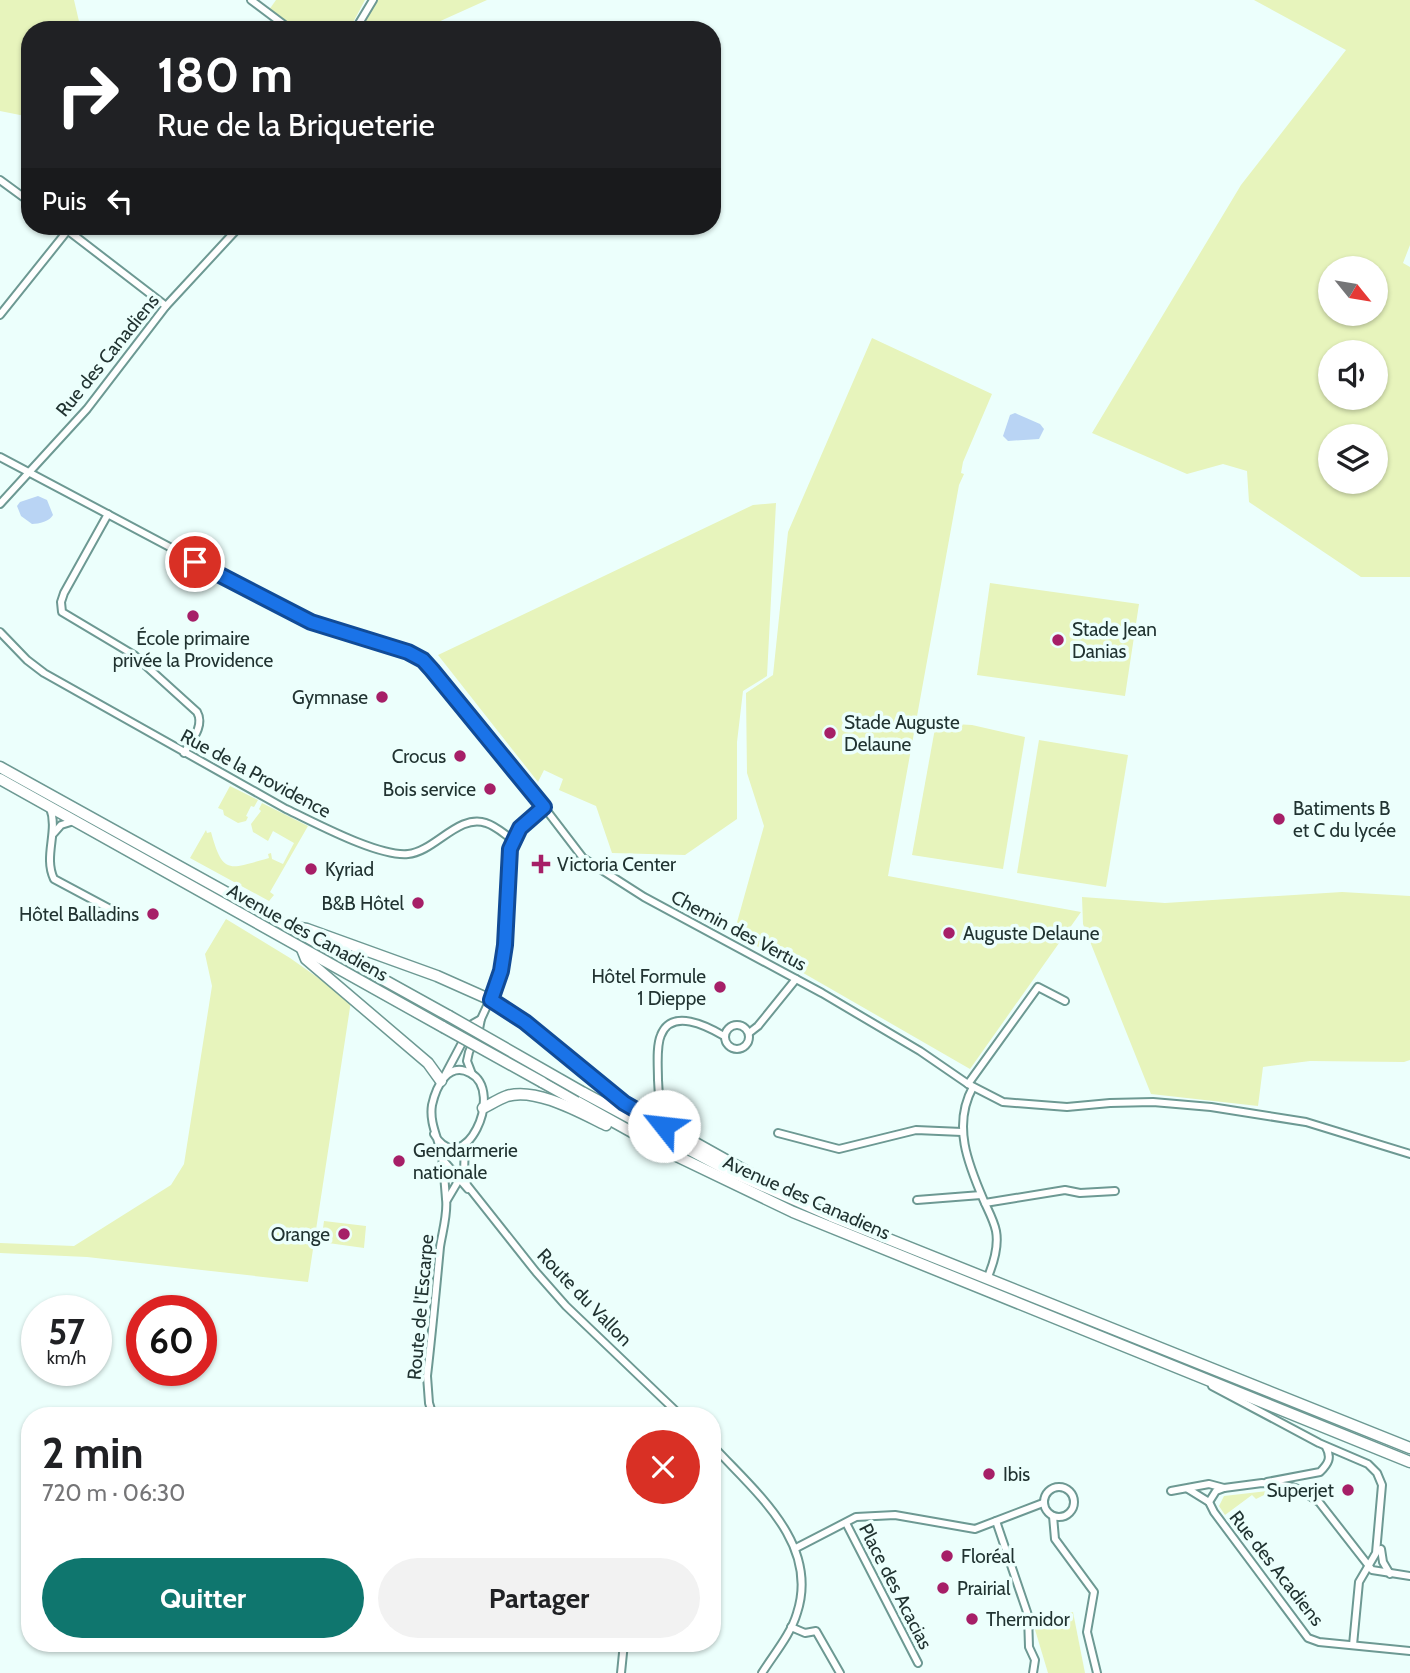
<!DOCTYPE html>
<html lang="fr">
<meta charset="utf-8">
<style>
:root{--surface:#fff;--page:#f2f2f2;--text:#202124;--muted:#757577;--accent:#0f766e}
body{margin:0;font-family:Cabin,sans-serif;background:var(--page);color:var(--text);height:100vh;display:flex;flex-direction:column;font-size:26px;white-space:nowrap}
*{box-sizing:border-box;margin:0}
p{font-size:23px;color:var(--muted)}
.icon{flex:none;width:38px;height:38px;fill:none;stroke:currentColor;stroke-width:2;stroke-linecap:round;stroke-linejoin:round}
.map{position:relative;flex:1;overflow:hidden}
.sheet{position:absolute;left:21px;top:1407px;width:700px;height:245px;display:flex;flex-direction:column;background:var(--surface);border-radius:28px;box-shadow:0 2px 5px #0004}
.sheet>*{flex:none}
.hud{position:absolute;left:21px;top:21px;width:700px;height:214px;border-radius:28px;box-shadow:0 2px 5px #0004;background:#202124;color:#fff;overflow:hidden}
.needle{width:46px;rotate:120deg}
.controls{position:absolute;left:1318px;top:256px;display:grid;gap:14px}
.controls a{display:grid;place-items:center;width:70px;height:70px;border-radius:50%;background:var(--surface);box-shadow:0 2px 5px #0004;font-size:35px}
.speed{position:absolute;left:21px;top:1295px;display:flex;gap:14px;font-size:35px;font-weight:700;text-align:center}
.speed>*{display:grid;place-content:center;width:91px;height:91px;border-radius:50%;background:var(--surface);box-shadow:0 2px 5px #0004;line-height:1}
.speed small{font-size:18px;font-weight:400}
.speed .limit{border:10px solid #d22;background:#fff;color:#111}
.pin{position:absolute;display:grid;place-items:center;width:60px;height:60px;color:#fff;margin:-30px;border:4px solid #fff;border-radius:50%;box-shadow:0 2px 7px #0007}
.me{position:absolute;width:77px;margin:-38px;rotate:299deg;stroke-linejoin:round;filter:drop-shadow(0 0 5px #0008)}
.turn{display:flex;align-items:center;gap:24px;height:147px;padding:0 21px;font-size:32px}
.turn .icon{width:91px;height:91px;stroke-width:2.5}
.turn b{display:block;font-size:49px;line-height:60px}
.then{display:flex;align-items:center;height:66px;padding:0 21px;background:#0003;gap:14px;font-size:26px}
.round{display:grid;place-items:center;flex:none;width:74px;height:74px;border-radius:37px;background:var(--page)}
.headline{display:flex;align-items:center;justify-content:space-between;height:119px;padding:0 21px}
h1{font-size:42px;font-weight:800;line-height:52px}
.button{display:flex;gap:14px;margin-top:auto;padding:14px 21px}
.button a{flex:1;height:80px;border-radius:42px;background:var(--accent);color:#fff;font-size:28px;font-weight:800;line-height:80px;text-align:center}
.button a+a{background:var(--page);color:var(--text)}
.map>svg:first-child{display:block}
.green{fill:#e7f4bc;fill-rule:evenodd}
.water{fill:#b9d4f4}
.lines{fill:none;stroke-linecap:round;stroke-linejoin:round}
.minor-casing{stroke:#6d9993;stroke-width:10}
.primary-casing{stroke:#6d9993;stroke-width:13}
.minor{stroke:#fff;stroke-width:6}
.primary{stroke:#fff;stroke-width:10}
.primary-bridge-casing{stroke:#6d9993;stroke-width:13;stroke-linecap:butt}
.primary-bridge{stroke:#fff;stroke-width:10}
.route-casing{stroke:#114b97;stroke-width:18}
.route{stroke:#1a73e8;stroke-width:12}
.poi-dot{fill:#a61f67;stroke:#ecfffc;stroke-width:2.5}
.labels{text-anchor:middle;stroke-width:7;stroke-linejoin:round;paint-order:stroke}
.street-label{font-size:19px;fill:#213331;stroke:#ecfffc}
.poi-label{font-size:19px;fill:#213331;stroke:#ecfffc;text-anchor:start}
</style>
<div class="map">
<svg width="1410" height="1673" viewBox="0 0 1410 1673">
<rect width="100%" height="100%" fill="#ecfffc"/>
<!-- green -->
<g class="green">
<polygon points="0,0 74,0 81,30 30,30 30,117 0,111"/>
<polygon points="276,0 365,0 349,30 297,30 269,10"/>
<polygon points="377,0 487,0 436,23 433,30 359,30"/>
<path d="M 1254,0 L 1410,0 L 1410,245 L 1403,263 L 1410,267 L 1410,577 L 1361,577 L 1249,502 L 1247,471 L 1223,464 L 1187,474 L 1092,433 L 1241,185 L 1346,50 ZM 1330,268 L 1376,268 L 1376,313 L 1330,313 ZM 1330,352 L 1376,352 L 1376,397 L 1330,397 ZM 1330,436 L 1376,436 L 1376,481 L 1330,481 Z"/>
<polygon points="872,338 992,394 963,462 961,473 964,474 959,485 888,876 1081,912 970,1069 734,933 764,826 747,773 746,693 773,675 788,532"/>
<polygon points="776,503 767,676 743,691 737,742 737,819 685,855 612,853 596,806 559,790 563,779 544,770 538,782 438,655 753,505"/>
<polygon points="990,583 1139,604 1125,696 977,675"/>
<polygon points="936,723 972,725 1025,737 1003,869 912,855"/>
<polygon points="1039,740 1128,755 1106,887 1017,873"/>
<polygon points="230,786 258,800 254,807 251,806 246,816 248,817 246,821 238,823 224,815 223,810 218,808"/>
<path d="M 262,803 L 308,826 L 270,892 L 274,895 L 269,901 L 190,858 L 206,830 L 207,833 L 211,832 C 223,876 229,869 269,858 L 268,854 L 271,853 L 272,859 L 283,864 L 294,843 L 273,831 L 268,841 L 253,832 L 251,824 L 261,811 L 259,809 Z"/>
<polygon points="1342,892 1410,896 1410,1060 1404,1062 1310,1061 1263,1067 1258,1106 1151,1094 1083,924 1082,897 1165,903"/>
<polygon points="226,919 290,958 351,1001 308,1282 87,1257 0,1253 0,1243 74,1246 171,1185 184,1164 212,986 205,954"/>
<polygon points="324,1221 366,1226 364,1248 321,1242"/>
<polygon points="1285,1489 1293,1491 1294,1493 1292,1495 1288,1491 1278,1498 1268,1493 1256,1499 1252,1495 1225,1515 1219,1506 1224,1496"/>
<polygon points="1073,1612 1085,1673 1048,1673 1033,1623"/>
</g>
<!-- water -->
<g class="water">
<polygon points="1015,413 1040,424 1044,429 1039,439 1008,441 1003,436 1010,415"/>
<path d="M 38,496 L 47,500 L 53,515 C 50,521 39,524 32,524 L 21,516 L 17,506 L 20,502 Z"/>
</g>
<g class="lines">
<!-- minor casing -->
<g class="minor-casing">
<g id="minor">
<polyline points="251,0 291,30"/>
<polyline points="355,30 373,0"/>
<polyline points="0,180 30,202"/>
<polyline points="62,226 166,306"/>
<polyline points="0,315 68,230"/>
<polyline points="0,457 311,622 408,652 423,660 432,670 544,807 583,858 644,897 822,993 920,1051 968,1084 1003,1102 1067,1107 1110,1103 1153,1102 1211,1107 1306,1122 1410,1154"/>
<polyline points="0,504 87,409 166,306 240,226"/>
<path d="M 108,514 L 64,593 L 61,602 L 62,612 L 134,655 L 197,712 C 205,726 191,741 184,753"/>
<path d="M 0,632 L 27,660 L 44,673 L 286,809 C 314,822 378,857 408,854 C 434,852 459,813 486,823 C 496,826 504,834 513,840"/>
<path d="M 50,808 C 59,831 43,856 54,879 L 112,910"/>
<polyline points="54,833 61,825 74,821"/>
<circle cx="737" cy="1037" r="12"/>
<polyline points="749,1033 758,1026 796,979"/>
<polyline points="472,1074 467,1061 469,1052 479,1029 481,1019 497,984 504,950 510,849 520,828 544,807"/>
<polyline points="445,1075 472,1024 481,1019"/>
<polyline points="968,1084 1038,987 1065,1001"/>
<path d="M 973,1087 C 952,1125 968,1164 984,1201 C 988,1210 994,1221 996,1231 C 999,1247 993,1265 987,1279"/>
<path d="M 663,1124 C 659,1109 659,1095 658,1080 C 658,1067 656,1046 661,1035 C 672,1008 707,1026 724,1036"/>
<polyline points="778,1133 839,1149 916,1130 962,1132"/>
<polyline points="465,1145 464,1172 467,1185 536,1272 566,1306 681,1416"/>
<polyline points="443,1160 468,1189"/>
<polyline points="447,1200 460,1178"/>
<polyline points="917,1200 981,1195"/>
<polyline points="985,1203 1065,1190 1080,1193 1115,1191"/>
<polyline points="1212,1386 1319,1443 1368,1464 1377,1473 1382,1485 1376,1553 1359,1582 1353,1645"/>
<path d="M 433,1416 L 429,1403 L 427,1376 C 432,1333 436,1290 440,1247 C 442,1233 448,1214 446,1199 C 445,1186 444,1171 442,1157 C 439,1139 429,1124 432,1105 C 436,1087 448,1061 470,1073 C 506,1091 464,1183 434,1134"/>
<path d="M 712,1445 C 754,1491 820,1543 797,1613 C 791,1634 774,1654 762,1673"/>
<path d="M 1267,1482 L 1320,1472 C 1328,1464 1332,1458 1326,1447"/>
<circle cx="1059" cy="1502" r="15"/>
<polyline points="1188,1489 1209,1502 1214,1512 1308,1638 1319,1642 1410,1651"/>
<polyline points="1171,1491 1209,1484 1224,1488 1262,1483 1289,1486 1301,1490 1319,1502 1372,1570 1410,1576"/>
<polyline points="1209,1502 1216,1491 1224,1488"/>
<polyline points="1053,1516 1055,1539 1094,1592 1087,1632 1097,1673"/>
<polyline points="996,1521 1028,1615 1029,1647 1035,1660 1033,1673"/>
<polyline points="846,1523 918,1663"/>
<polyline points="796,1548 856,1517 895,1515 975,1529 1043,1503"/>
<polyline points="1381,1549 1383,1562 1390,1574"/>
<polyline points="791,1627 805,1633 816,1631 840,1673"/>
<polyline points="621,1673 624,1643"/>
</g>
</g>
<!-- primary casing -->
<g class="primary-casing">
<g id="primary">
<polyline points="0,767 449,1016"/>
<polyline points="0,779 443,1027"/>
<polyline points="287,926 307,929 437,976 491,1000 525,1022 624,1103 751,1174 755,1179"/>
<polyline points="302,949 306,959 428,1063 441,1081"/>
<polyline points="542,1082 666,1151 793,1212 1410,1462"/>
<polyline points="582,1092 731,1172 831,1216 1410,1448"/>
<path d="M 483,1108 C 491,1104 499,1099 507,1096 C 536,1087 581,1113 606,1125"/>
</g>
</g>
<!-- minor -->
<use href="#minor" class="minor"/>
<!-- primary -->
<use href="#primary" class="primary"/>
<!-- primary-bridge casing -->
<g class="primary-bridge-casing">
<g id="primary-bridge">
<polyline points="449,1016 582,1092"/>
<polyline points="443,1027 542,1082"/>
</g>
</g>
<!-- primary-bridge -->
<use href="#primary-bridge" class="primary-bridge"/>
</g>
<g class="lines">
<!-- route casing -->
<g class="route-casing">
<polyline id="route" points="195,562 311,622 408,652 423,660 432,670 544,807 520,828 510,849 505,945 501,971 491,1000 525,1022 624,1103 664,1126"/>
</g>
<!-- route -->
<use href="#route" class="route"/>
</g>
<!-- markers -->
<g class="poi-dot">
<circle cx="193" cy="616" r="7"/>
<circle cx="1058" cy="640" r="7"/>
<circle cx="382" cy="697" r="7"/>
<circle cx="830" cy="733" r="7"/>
<circle cx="460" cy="756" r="7"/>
<circle cx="490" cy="789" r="7"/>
<circle cx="1279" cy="819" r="7"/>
<path d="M537.5 853.5h7v7h7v7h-7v7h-7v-7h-7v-7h7z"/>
<circle cx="311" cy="869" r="7"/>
<circle cx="418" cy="903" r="7"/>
<circle cx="153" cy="914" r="7"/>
<circle cx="949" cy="933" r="7"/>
<circle cx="720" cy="987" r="7"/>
<circle cx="399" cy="1161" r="7"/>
<circle cx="344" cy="1234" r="7"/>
<circle cx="989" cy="1474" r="7"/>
<circle cx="1348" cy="1490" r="7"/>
<circle cx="947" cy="1556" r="7"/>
<circle cx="943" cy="1588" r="7"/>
<circle cx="972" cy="1619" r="7"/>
</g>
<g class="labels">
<!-- street labels -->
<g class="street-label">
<text transform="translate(107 355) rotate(-51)" y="7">Rue des Canadiens</text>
<text transform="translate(256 773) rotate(28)" y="7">Rue de la Providence</text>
<text transform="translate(739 930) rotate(28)" y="7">Chemin des Vertus</text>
<text transform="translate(308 932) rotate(29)" y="7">Avenue des Canadiens</text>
<text transform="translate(807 1197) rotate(24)" y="7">Avenue des Canadiens</text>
<text transform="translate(585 1297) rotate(46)" y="7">Route du Vallon</text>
<text transform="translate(420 1307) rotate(-85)" y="7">Route de l'Escarpe</text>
<text transform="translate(1277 1568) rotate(52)" y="7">Rue des Acadiens</text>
<text transform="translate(896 1586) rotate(63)" y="7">Place des Acacias</text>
</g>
<!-- poi labels -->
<g class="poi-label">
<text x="1072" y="636">Stade Jean<tspan x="1072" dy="22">Danias</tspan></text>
<text x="193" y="645" text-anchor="middle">École primaire<tspan x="193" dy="22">privée la Providence</tspan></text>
<text x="368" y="704" text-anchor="end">Gymnase</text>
<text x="844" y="729">Stade Auguste<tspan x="844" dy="22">Delaune</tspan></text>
<text x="446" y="763" text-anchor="end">Crocus</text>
<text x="476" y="796" text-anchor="end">Bois service</text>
<text x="1293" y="815">Batiments B<tspan x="1293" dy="22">et C du lycée</tspan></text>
<text x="557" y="871">Victoria Center</text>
<text x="325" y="876">Kyriad</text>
<text x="404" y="910" text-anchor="end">B&amp;B Hôtel</text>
<text x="139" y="921" text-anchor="end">Hôtel Balladins</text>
<text x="963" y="940">Auguste Delaune</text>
<text x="706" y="983" text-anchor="end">Hôtel Formule<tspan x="706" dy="22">1 Dieppe</tspan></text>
<text x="413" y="1157">Gendarmerie<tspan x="413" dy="22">nationale</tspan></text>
<text x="330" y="1241" text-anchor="end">Orange</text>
<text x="1003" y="1481">Ibis</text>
<text x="1334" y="1497" text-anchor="end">Superjet</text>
<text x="961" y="1563">Floréal</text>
<text x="957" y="1595">Prairial</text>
<text x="986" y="1626">Thermidor</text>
</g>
</g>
</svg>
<div class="controls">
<a><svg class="needle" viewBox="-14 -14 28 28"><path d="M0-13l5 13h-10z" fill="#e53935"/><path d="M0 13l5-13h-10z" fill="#757577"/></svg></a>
<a><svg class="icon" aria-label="sound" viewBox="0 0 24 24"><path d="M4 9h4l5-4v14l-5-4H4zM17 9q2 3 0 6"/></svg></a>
<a><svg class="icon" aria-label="layers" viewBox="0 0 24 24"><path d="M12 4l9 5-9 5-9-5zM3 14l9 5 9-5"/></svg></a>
</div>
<div class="speed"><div>57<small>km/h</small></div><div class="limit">60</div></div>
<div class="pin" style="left:195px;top:562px;background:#d93025"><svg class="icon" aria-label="arrive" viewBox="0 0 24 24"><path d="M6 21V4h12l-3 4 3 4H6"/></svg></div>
<svg class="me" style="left:664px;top:1126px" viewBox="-20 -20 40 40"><circle r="19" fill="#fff"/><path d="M0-13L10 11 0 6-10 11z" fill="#1a73e8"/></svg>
<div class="hud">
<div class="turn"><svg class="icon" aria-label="right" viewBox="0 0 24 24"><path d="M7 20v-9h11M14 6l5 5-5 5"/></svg><div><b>180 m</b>Rue de la Briqueterie</div></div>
<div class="then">Puis<svg class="icon" aria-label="left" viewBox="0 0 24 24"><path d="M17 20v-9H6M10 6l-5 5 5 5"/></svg></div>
</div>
<section class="sheet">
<div class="headline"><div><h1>2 min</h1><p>720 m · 06:30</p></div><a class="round" style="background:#d93025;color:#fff"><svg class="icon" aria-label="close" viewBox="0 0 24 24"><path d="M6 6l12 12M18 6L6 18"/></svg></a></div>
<div class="button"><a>Quitter</a><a>Partager</a></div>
</section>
</div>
